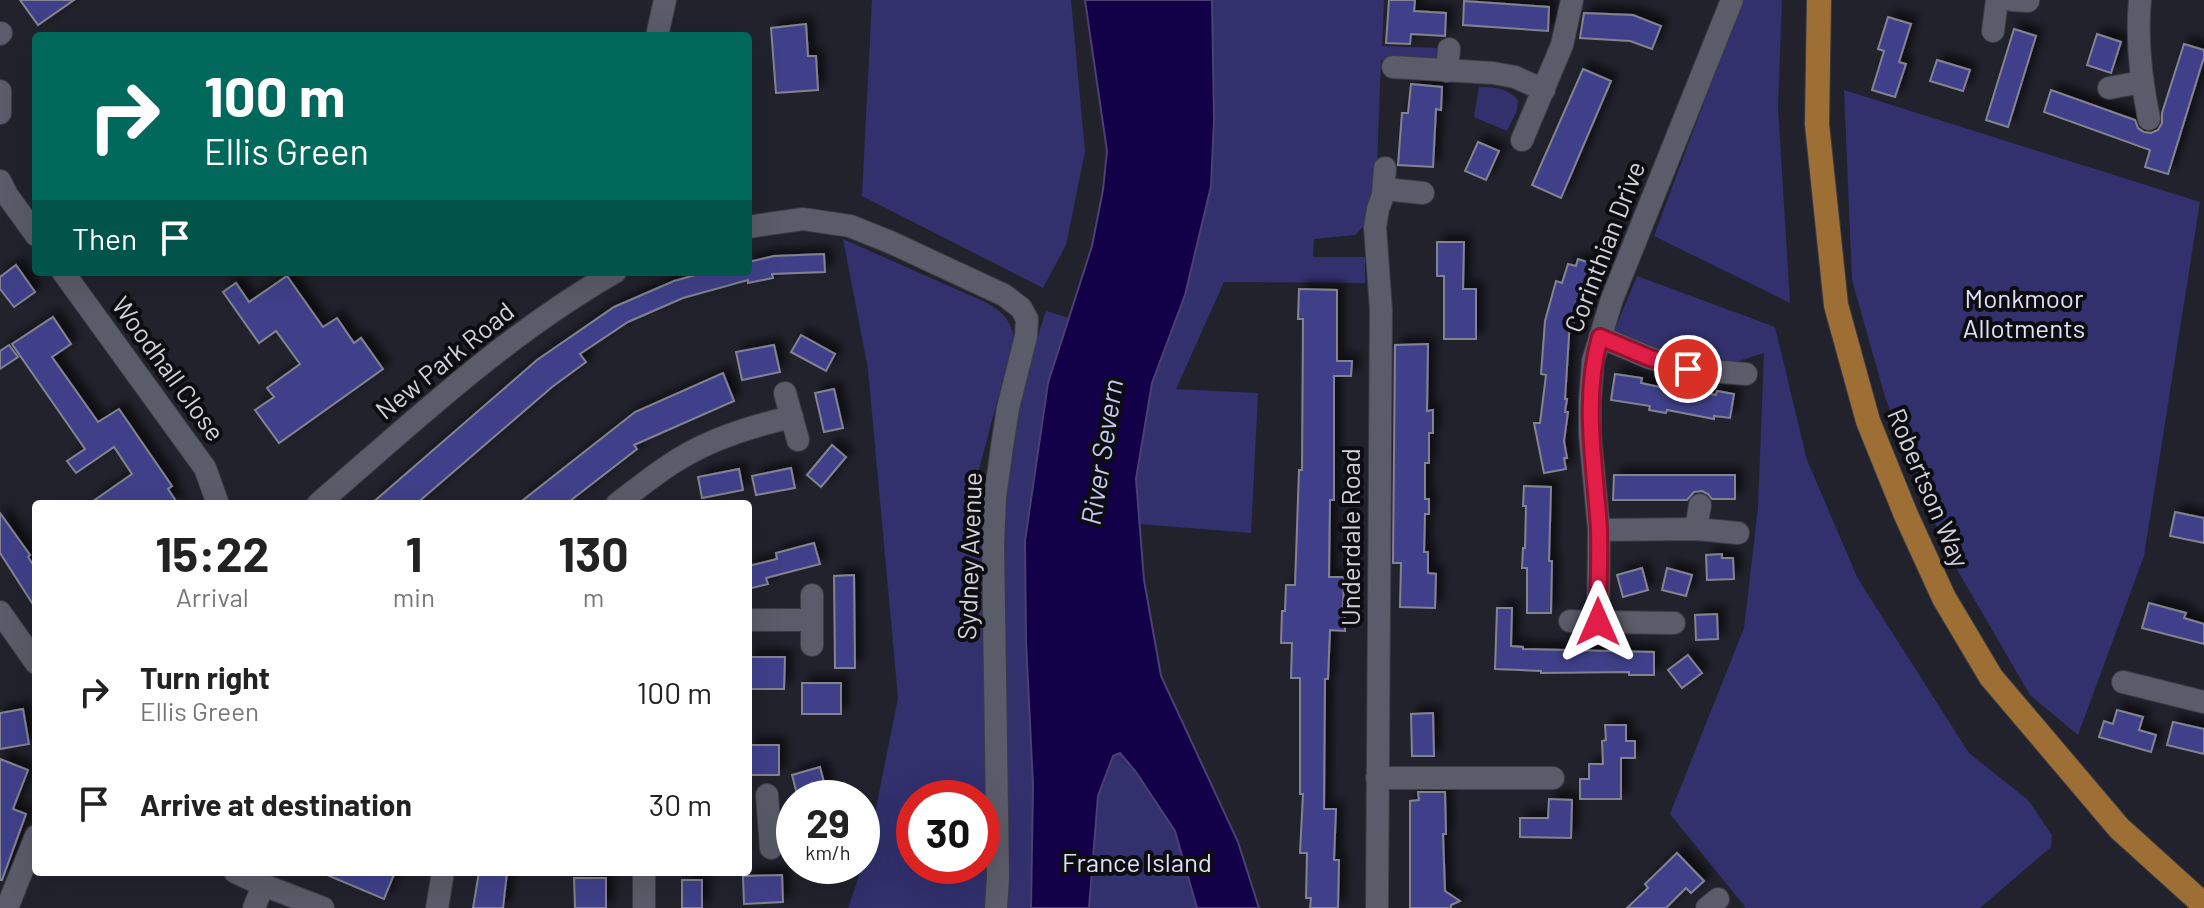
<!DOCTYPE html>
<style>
:root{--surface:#fff;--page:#f2f2f2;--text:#222;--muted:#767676}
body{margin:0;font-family:Barlow,sans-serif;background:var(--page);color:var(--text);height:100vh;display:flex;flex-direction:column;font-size:30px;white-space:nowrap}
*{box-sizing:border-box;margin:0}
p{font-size:26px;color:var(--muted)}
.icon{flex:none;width:44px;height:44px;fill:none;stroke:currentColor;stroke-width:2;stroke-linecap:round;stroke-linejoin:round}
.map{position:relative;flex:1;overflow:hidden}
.details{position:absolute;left:32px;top:500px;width:720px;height:376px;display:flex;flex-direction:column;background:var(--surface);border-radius:8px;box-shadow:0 8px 32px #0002}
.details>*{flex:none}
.banner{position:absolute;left:32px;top:32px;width:720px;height:244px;border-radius:8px;box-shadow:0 8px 32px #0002;background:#00695c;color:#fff;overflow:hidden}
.speed{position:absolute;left:776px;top:780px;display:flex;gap:16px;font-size:40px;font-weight:700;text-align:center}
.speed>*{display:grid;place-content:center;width:104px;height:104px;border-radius:50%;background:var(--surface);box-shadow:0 8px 32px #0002;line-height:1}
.speed small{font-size:20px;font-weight:400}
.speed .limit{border:12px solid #d22;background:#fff;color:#111}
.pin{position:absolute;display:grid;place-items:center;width:68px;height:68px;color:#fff;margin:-34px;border:4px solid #fff;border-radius:50%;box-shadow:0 2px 8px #0007}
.me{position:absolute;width:88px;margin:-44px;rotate:0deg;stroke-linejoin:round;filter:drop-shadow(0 0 6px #0008)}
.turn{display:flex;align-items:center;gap:28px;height:168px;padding:0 40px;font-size:36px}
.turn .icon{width:104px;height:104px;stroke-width:2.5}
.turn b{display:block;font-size:56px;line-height:68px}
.then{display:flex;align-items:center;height:76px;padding:0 40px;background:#0003;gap:16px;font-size:30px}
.eta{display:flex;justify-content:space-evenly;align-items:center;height:136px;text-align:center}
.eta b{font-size:48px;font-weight:700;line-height:56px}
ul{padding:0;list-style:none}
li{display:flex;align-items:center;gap:24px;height:112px;padding:0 40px}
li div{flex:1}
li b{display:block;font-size:30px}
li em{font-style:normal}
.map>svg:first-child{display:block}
.green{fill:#32306d;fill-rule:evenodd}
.water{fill:#120048;stroke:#4c3f74;stroke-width:2}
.building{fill:#413f8a;stroke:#828391;stroke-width:2;filter:url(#shadow)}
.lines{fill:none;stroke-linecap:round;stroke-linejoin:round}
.minor-casing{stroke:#3b3c44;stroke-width:24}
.major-casing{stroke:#3b3c44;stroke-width:26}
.minor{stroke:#5b5c69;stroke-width:22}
.major{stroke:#9e6f35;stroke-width:24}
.route-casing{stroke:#92132f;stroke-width:20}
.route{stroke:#e11d48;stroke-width:14}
.labels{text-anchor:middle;stroke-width:8;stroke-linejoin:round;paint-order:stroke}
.street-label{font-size:26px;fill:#d2d3da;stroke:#0c0c11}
.park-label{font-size:26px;fill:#dfe1f8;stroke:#0c0c11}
.water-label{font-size:28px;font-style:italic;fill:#c3c7f2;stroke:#0c0c11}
</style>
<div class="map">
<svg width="2204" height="908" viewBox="0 0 2204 908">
<defs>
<filter id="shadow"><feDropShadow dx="7" dy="-7" stdDeviation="4" flood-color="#0009"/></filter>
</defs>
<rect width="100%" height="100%" fill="#22222d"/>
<!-- green -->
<g class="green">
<polygon points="872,0 1071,0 1085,152 1066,245 1043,288 862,196"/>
<polygon points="1212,0 1384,0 1382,46 1439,48 1436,57 1425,63 1381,60 1376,191 1371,219 1355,235 1314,239 1313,257 1365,257 1365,283 1224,282 1176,389 1258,393 1251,533 1139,524 1136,478 1152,383 1185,295 1214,120"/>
<polygon points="1742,0 1782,0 1778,107 1790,303 1654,236"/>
<path d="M 1479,87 C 1495,87 1507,88 1518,100 L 1517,110 L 1507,131 L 1474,117 Z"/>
<polygon points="1844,90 2200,202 2144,556 2078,735 2030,695 1959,573 1921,494 1885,397 1852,280"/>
<path d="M 843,239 L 985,302 C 1001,311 1011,319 1014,338 L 971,499 L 988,500 L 993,908 L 848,908 L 859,876 L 874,818 L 898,698 L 868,369 ZM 914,798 L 982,798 L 982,866 L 914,866 Z"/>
<polygon points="1637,276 1775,327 1807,460 1858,579 1969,753 2028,800 2052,835 2051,847 1980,908 1746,908 1670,814 1744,628 1758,508 1764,353 1729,364 1698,363 1613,334"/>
<polygon points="1046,311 1069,318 1048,383 1026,641 1033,785 1031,908 1004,908 1001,529 1011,447 1024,378"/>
<polygon points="1120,753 1136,772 1175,831 1197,908 1089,908 1098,796 1113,755"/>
</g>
<!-- water -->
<polygon class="water" points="1085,0 1212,0 1214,120 1211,186 1185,295 1152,383 1136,479 1144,580 1161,676 1238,842 1259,908 1197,908 1175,831 1136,772 1120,753 1113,756 1098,796 1089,908 1031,908 1033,785 1026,641 1025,541 1048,383 1092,246 1103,190 1107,151"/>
<!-- building -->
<g class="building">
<polygon points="20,0 74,0 38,25"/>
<polygon points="1389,0 1415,0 1414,11 1446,13 1445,36 1411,34 1410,44 1386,43"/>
<polygon points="1464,1 1549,7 1548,31 1463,25"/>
<polygon points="1584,13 1633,15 1661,26 1652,49 1630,41 1580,38"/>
<polygon points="1888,17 1911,24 1899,62 1906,64 1895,97 1872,90 1884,51 1878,49"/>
<polygon points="806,24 808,56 816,56 818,90 776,93 771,28"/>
<polygon points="2014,29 2036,36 2008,127 1986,120"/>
<polygon points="2097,34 2121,42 2111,73 2087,65"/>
<polygon points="2184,44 2204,50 2204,57 2168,174 2145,167 2150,150 2044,112 2051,90 2135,120 2138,128 2144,132 2151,133 2158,130 2162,123 2162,113"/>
<polygon points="1937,60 1970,70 1963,91 1930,81"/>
<polygon points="1583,69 1611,81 1561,198 1532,185"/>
<polygon points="1411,84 1442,87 1441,110 1436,109 1433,167 1398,165 1402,113 1408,113"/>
<polygon points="1478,142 1499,151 1486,180 1465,171"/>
<polygon points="1437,242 1464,242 1463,289 1476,289 1476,339 1444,339 1444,276 1437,276"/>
<polygon points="824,254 825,272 772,274 773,278 748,283 748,280 683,298 628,322 580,354 586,362 552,387 416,504 371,504 537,360 614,307 674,281 706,272 748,272 748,262 774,256"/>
<polygon points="1578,259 1596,265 1588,287 1585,286 1574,322 1570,320 1565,399 1567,399 1565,412 1568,412 1564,441 1567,458 1564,458 1566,469 1544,473 1534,423 1540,423 1546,375 1541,374 1545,321 1556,281 1562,283 1568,264 1576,266"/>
<polygon points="16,265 35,292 14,307 0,289 0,277"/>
<polygon points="287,276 323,327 337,318 354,343 361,338 383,369 279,443 255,410 274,397 267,388 300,364 276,331 259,343 223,292 236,283 249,302"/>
<polygon points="1299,289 1337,290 1337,361 1352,361 1351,376 1334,376 1334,500 1330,500 1329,577 1344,577 1343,613 1345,613 1345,631 1330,630 1328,679 1325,679 1324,809 1336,809 1334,860 1339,860 1338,908 1310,908 1311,898 1306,898 1307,853 1300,853 1303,794 1300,794 1300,678 1291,678 1292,643 1281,643 1282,611 1285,611 1286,585 1295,585 1299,470 1302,470 1303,319 1298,319"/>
<polygon points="53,317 71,344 52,357 98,422 119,409 172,486 168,489 178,504 89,504 132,474 114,447 76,473 67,461 85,449 12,344"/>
<polygon points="801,335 835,354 826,371 791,352"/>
<polygon points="1428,344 1427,411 1433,410 1433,433 1429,433 1429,463 1425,463 1425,499 1429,499 1429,514 1425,514 1424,552 1428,552 1428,573 1436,574 1435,608 1400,607 1401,563 1393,563 1395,345"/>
<polygon points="9,345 18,357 0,369 0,351"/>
<polygon points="774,345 780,372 742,380 736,352"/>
<polygon points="723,373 734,401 634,445 637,449 566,504 518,504 635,412"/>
<polygon points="1615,374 1642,378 1641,383 1669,389 1670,386 1716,395 1717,391 1734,394 1730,418 1714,416 1714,419 1667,410 1666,413 1649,410 1650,406 1611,400"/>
<polygon points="834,389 843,428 824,432 815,393"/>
<polygon points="832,445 846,457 821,487 807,475"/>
<polygon points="791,468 795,488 756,495 752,476"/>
<polygon points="739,469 743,490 702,498 698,477"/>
<polygon points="1614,475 1735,475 1735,499 1712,499 1708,494 1702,491 1694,492 1687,500 1613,500"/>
<polygon points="1524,486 1551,487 1549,561 1552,561 1551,613 1527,613 1527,568 1522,568 1523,548 1525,548 1526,506 1523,506"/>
<polygon points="2175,512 2204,518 2204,543 2170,536"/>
<polygon points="0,513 30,555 28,557 36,569 36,609 0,553"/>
<polygon points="814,543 820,564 766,578 768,584 748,589 748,566 777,559 776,553"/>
<polygon points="1722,554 1722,558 1733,558 1734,579 1707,580 1706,555"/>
<polygon points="1642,568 1648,590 1623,597 1617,575"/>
<polygon points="1667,568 1692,575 1686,596 1662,590"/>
<polygon points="854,575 855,668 835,668 834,576"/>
<polygon points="2149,603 2186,613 2184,618 2204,624 2204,644 2142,628"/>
<polygon points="1497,608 1512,608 1511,646 1523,647 1523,649 1654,652 1654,675 1629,675 1629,672 1541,673 1541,671 1495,669"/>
<polygon points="1717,614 1718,639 1696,640 1695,615"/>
<polygon points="1688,655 1702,673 1682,688 1668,670"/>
<polygon points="748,657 785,657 784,689 748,689"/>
<rect x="802" y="683" width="39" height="31"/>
<polygon points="23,709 29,744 0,749 0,713"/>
<polygon points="2117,710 2143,717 2139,730 2156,735 2151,752 2099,737 2104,721 2113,724"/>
<polygon points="1433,713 1434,756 1412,756 1411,714"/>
<polygon points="2173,722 2204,729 2204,754 2167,745"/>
<polygon points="1605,725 1626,725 1626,741 1635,741 1635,758 1621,758 1621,799 1580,799 1580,779 1589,779 1589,764 1603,764 1602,741 1606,740"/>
<rect x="748" y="745" width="31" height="30"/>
<polygon points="0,759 28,770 13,809 26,814 2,880 0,880"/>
<polygon points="820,767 828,798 798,798 792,775"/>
<polygon points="1418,792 1445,792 1446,834 1443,834 1445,891 1460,901 1451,905 1451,908 1410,908 1410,801 1419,800"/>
<polygon points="1549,799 1572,800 1571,838 1520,837 1520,818 1548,818"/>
<polygon points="1677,853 1704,881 1691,893 1686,888 1666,908 1627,908 1648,888 1645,884"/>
<polygon points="320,872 395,872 384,899"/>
<polygon points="479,872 507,872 503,908 473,908"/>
<polygon points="782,875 783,902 744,904 743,876"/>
<polygon points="574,878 606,878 606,908 575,908"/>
<rect x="682" y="880" width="20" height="28"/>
</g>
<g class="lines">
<!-- minor casing -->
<g class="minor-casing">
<g id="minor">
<polyline points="2012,0 2028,1"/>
<path d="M 2140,0 C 2136,40 2141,80 2149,119"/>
<polyline points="1993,31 1997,0"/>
<polyline points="0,34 1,33"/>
<polyline points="657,36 665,0"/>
<polyline points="1393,67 1493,73 1515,77 1544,90"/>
<polyline points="1447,71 1449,49"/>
<polyline points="2109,88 2142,82"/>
<polyline points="0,91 0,113"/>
<polyline points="1522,140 1562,45 1572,0"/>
<polyline points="0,181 7,195 36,235"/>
<polyline points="1384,189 1423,193"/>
<polyline points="748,227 803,219 850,226 890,242 1004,295 1021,308 1027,319 1026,336 1008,408 1002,447 995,497 993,545 998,877 996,908"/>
<polyline points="63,272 205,468 218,504"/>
<polyline points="1600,337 1650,358 1688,369 1746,374"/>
<polyline points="785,393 798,440"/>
<path d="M 318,504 C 413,422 505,335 615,272"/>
<path d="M 617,504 C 637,489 657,472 679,459 C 713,438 752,426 792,417"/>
<polyline points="1696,529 1700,505"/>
<polyline points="1599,530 1696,529 1738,533"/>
<polyline points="0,612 36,663"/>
<polyline points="748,620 812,620"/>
<polyline points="1570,621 1598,622"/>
<polyline points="1674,623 1598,622 1599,530 1590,435 1590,401 1593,361 1612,299 1732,0"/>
<polyline points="812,645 812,595"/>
<polyline points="2123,682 2204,702"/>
<polyline points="1377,778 1553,778"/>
<polyline points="767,795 771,848"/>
<polyline points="235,872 263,885 254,908"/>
<polyline points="644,872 644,908"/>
<polyline points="263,885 323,908"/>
<polyline points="7,908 36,836"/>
<polyline points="437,908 443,872"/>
<polyline points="1377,908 1381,310 1375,227 1378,209 1383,195 1385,168"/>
<polyline points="1707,908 1718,899"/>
</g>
</g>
<!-- major casing -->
<g class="major-casing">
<polyline id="major" points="1819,0 1817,124 1836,305 1868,421 1906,515 1944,598 1991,677 2119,828 2204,905"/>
</g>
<!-- minor -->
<use href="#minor" class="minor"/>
<!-- major -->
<use href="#major" class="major"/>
</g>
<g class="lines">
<!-- route casing -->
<g class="route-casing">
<path id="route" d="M 1598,622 C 1598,591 1600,560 1599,529 C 1595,464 1582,401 1600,337 L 1650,358 L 1688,369"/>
</g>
<!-- route -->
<use href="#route" class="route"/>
</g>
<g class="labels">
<!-- street labels -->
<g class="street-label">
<text transform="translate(1605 247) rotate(-69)" y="9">Corinthian Drive</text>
<text transform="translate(445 361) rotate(-39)" y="9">New Park Road</text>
<text transform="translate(168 369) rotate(54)" y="9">Woodhall Close</text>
<text transform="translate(1928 488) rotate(67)" y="9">Robertson Way</text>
<text transform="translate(1351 537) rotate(-90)" y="9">Underdale Road</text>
<text transform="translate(970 556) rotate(-88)" y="9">Sydney Avenue</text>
</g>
<!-- park labels -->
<g class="park-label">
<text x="2024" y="308">Monkmoor<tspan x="2024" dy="30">Allotments</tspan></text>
<text x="1137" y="872">France Island</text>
</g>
<!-- water labels -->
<g class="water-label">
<text transform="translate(1102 452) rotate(-81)" y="10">River Severn</text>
</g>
</g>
</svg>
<div class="speed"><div>29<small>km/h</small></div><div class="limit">30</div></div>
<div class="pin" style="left:1688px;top:369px;background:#d93025"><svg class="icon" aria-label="arrive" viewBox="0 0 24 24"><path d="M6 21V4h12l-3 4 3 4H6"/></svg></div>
<svg class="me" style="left:1598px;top:622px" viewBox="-20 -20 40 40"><path d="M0-17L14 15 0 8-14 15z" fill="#e11d48" stroke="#fff" stroke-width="4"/></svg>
<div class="banner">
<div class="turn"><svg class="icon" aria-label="right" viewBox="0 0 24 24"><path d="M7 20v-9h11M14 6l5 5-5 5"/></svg><div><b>100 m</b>Ellis Green</div></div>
<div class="then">Then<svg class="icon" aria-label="arrive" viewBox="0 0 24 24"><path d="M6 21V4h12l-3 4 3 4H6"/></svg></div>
</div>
<section class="details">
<div class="eta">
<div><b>15:22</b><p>Arrival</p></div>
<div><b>1</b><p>min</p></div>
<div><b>130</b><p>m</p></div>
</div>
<ul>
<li><svg class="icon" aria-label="right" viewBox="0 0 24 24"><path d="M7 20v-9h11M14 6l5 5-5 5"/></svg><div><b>Turn right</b><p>Ellis Green</p></div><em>100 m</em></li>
<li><svg class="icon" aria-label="arrive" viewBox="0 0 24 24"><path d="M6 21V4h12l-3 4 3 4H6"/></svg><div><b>Arrive at destination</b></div><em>30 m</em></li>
</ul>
</section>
</div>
